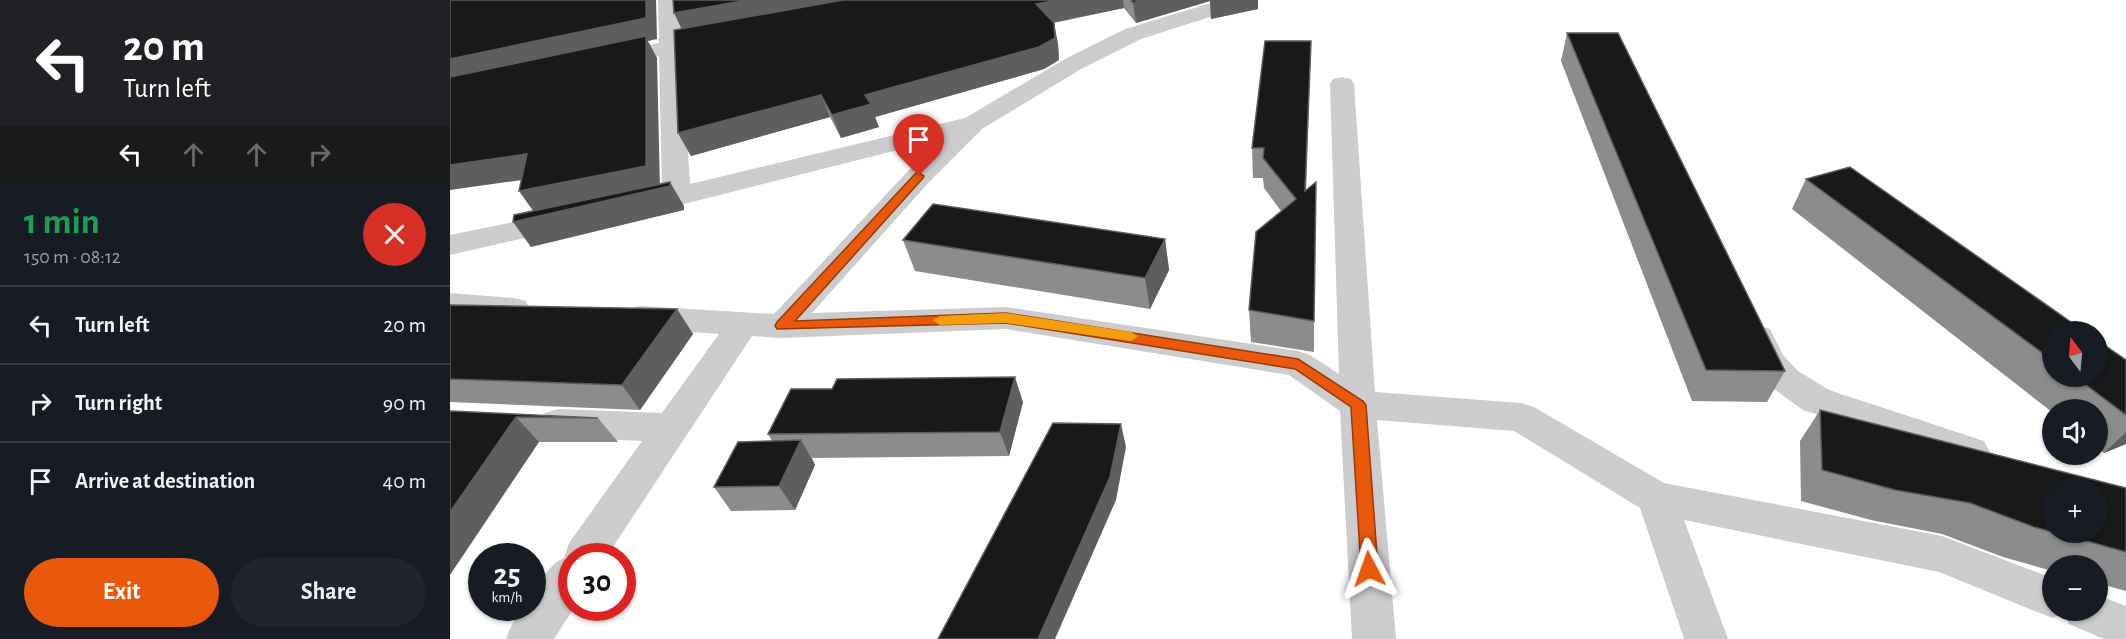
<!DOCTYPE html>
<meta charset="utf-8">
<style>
:root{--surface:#171b24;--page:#20242c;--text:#f1f3f6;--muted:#9ea1a6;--line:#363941;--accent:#ea580c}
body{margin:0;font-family:"Alegreya Sans",sans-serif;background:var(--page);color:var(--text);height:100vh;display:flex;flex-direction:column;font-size:22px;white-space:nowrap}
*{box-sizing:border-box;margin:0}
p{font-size:20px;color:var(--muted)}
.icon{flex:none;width:33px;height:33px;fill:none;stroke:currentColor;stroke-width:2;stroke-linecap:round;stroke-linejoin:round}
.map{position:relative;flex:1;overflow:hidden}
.details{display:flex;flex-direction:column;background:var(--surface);width:450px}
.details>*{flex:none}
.hud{background:#202124;color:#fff;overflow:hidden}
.needle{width:39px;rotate:344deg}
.controls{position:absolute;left:1592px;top:321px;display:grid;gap:12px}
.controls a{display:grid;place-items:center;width:66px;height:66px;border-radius:50%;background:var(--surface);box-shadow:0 2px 4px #0004;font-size:30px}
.speed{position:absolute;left:18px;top:543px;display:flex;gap:12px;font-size:30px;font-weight:700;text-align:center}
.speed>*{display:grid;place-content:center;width:78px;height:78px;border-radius:50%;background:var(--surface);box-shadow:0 2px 4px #0004;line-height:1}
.speed small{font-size:15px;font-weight:400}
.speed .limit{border:9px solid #d22;background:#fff;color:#111}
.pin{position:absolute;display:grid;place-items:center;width:51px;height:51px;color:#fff;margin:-62px -26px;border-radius:50% 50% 50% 0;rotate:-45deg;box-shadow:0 0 6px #0007}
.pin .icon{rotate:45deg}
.me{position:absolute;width:66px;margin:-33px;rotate:356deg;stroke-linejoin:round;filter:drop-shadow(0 0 4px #0008)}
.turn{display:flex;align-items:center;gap:21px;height:126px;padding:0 24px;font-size:27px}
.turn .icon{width:78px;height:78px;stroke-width:2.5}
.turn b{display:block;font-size:42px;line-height:51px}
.lanes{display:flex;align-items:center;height:57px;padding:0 24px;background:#0003;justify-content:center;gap:30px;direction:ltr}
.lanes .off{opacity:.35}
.round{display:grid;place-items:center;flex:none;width:63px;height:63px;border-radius:32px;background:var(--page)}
.headline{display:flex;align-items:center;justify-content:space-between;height:102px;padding:0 24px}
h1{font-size:36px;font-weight:600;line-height:45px;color:#1e9e55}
.button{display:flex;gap:12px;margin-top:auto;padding:12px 24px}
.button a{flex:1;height:69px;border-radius:36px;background:var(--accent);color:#fff;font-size:24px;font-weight:600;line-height:69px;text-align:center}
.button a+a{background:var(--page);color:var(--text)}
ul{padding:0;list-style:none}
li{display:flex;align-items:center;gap:18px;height:78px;padding:0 24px;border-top:2px solid var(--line)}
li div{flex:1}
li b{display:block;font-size:22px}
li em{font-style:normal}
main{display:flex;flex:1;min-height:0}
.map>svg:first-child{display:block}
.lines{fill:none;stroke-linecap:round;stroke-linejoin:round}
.minor{fill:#ccc;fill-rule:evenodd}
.wall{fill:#8c8c8c;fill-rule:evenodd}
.shaded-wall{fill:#5e5e5e}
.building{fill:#191919;stroke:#5e5e5e;stroke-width:1.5}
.route{fill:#ea580c;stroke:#983908;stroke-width:1.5}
.slow{fill:#f59e0b}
</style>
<main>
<section class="details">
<div class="hud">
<div class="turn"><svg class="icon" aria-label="left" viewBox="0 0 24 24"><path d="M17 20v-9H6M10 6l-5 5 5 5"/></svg><div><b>20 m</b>Turn left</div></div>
<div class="lanes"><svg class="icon" aria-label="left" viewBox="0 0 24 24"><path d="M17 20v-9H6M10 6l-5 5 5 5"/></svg><svg class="icon off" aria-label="ahead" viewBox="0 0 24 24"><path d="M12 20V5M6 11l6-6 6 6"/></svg><svg class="icon off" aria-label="ahead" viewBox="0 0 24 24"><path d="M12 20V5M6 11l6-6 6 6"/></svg><svg class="icon off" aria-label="right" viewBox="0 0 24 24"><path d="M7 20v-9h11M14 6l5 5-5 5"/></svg></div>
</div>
<div class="headline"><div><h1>1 min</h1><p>150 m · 08:12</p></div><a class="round" style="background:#d93025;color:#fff"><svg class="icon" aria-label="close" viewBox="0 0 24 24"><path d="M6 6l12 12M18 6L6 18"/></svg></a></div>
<ul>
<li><svg class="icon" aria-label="left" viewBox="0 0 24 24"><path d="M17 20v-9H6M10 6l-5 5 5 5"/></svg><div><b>Turn left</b></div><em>20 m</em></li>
<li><svg class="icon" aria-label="right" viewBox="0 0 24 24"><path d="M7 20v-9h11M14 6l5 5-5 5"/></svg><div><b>Turn right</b></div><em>90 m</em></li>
<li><svg class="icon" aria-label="arrive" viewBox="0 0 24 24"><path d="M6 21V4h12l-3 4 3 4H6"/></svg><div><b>Arrive at destination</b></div><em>40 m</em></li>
</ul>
<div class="button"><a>Exit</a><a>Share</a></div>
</section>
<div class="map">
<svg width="1676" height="639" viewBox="0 0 1676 639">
<rect width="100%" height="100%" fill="#fff"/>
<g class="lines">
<!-- minor -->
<g class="minor">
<path d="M 208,0 L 230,0 L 232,38 L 269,31 L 277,33 L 280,38 L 277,43 L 232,52 L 240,184 L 515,118 L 615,59 L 675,29 L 771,0 L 804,0 L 800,4 L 691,39 L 631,69 L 532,129 L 479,182 L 362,313 L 556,307 L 848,351 L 860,355 L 889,374 L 880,84 L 883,79 L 892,77 L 901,79 L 904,84 L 925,392 L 1071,403 L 1084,407 L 1214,483 L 1492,536 L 1602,578 L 1602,610 L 1647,610 L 1647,595 L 1676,606 L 1676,639 L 1654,639 L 1619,624 L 1614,613 L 1602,618 L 1489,572 L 1234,520 L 1278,639 L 1234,639 L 1190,508 L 1064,431 L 927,420 L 946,639 L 902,639 L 890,411 L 839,375 L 556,329 L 332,338 L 302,336 L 157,556 L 122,556 L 122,608 L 124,608 L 104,639 L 56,639 L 62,624 L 74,608 L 82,608 C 82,592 99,563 114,558 L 119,543 L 192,441 L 108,437 L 95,433 L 90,423 L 95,413 L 108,409 L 212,413 L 269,334 L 190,328 L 178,325 L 174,317 L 178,309 L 190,306 L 324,314 L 459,170 L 492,139 L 226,206 L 184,215 L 174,212 L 170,206 L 174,200 L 212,191 L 209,56 L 160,66 L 152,64 L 148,59 L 152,54 L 209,43 Z"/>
<polygon points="113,212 123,215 128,221 123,227 0,255 0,235"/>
<polygon points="0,293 64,298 76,301 80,309 76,317 64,320 0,315"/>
<polygon points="1308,325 1320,329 1333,355 1348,371 1379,390 1534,441 1540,452 1534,463 1521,467 1353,410 1324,389 1307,371 1291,337 1296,329"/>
</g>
</g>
<!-- wall -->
<g class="wall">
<polygon points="223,0 808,0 808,9 761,19 760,1 686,23 674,8 604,23 608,44 609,60 594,69 425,117 429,127 391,138 380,117 241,156 228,133 232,29"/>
<polygon points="1117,33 1335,371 1317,402 1242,401 1111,61"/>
<polygon points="861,41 856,191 864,321 864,352 801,342 799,310 831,211 814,188 813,178 803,178 802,148"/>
<polygon points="1356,179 1602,332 1602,376 1647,376 1676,360 1676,444 1654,453 1647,447 1647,410 1602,410 1602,412 1342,209"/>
<polygon points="715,239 719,270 700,309 465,271 453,240"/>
<polygon points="0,305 227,309 243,334 190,410 0,402"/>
<polygon points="382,389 573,402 559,456 362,458 365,465 345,510 281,511 264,487 322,441 318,434"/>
<path d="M 1370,410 L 1676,488 L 1676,591 L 1647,583 L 1647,566 L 1602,566 L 1602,571 L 1553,557 L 1492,534 L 1421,520 L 1351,501 L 1350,441 ZM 1602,488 L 1647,532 L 1602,532 Z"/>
<polygon points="0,411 148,418 168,442 89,442"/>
</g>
<!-- shaded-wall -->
<g class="shaded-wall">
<polygon points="196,0 206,0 207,39 198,41 207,58 210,189 220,182 234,206 234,210 81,247 63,222 86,215 69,191 196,166 0,84 0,59"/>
<polygon points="298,0 421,0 234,34 224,13"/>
<polygon points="609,0 673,0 674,8 590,25 586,4"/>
<polygon points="692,0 808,0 808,9 761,19 760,1 686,23 683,3"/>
<polygon points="604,23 608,44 609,60 594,69 425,117 429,127 391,138 382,115 415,95"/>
<polygon points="861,41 860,70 854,222 855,191"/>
<polygon points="371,95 380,117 241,156 228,133"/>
<polygon points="77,154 93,177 0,190 0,165"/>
<polygon points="715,239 719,270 700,309 695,278"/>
<polygon points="227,309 243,334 190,410 172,385"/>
<polygon points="565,377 573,402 559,456 550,432"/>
<polygon points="66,417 89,442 0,575 0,512"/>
<polygon points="671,424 676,447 666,500 605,639 588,639"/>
<polygon points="1676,432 1676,444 1654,453"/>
<polygon points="351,440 365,465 345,510 329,486"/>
</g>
<!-- building -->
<g class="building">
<polygon points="0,0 196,0 196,18 0,59"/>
<polygon points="223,0 298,0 224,13"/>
<polygon points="393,0 609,0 586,4 604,23 605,38 589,47 415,95 421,104 382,115 371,95 228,133 224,30"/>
<polygon points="681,0 692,0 683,3"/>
<polygon points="1117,33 1168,33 1335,371 1256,370"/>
<polygon points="196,36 196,166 69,191 77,154 0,165 0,77"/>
<polygon points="815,41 861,41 855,191 866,182 864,321 799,310 806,232 846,199 813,158 814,148 802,148"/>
<polygon points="1400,167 1635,332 1602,332 1602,360 1356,179"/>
<polygon points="220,182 220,186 63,222 64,215"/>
<polygon points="483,204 715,239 695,278 453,240"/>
<polygon points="0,305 227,309 172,385 0,379"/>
<polygon points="1647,340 1676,360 1676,415 1624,376 1647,376"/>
<polygon points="565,377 550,432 318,434 341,389 382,389 387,379"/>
<polygon points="1370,410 1676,488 1676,552 1604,532 1647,532 1647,488 1602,488 1602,532 1584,527 1520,503 1445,490 1372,470"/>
<polygon points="0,411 148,418 66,417 0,512"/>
<polygon points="603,423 671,424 660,477 588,639 488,639"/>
<polygon points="351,440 329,486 264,487 288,442"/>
</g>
<!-- route -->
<polygon class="route" points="469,173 474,176 473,178 345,321 556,313 848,359 913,401 916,405 928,569 926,574 919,576 913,574 911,569 901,407 845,369 556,323 327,329 325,326 327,322 465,174"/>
<!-- slow -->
<polygon class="slow" points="556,313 681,332 688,336 681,341 556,323 490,325 483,320 490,316"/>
</svg>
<div class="controls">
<a><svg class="needle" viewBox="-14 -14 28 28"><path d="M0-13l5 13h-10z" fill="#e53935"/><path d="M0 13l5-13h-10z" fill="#9ea1a6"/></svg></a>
<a><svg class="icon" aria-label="sound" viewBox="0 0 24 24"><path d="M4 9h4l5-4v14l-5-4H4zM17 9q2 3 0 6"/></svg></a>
<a>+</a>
<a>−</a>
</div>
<div class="speed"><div>25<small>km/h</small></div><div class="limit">30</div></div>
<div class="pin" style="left:469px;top:176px;background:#d93025"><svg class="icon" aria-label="arrive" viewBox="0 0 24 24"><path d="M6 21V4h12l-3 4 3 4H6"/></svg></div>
<svg class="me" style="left:919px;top:569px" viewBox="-20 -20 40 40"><path d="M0-17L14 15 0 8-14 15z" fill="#ea580c" stroke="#fff" stroke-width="4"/></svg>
</div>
</main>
